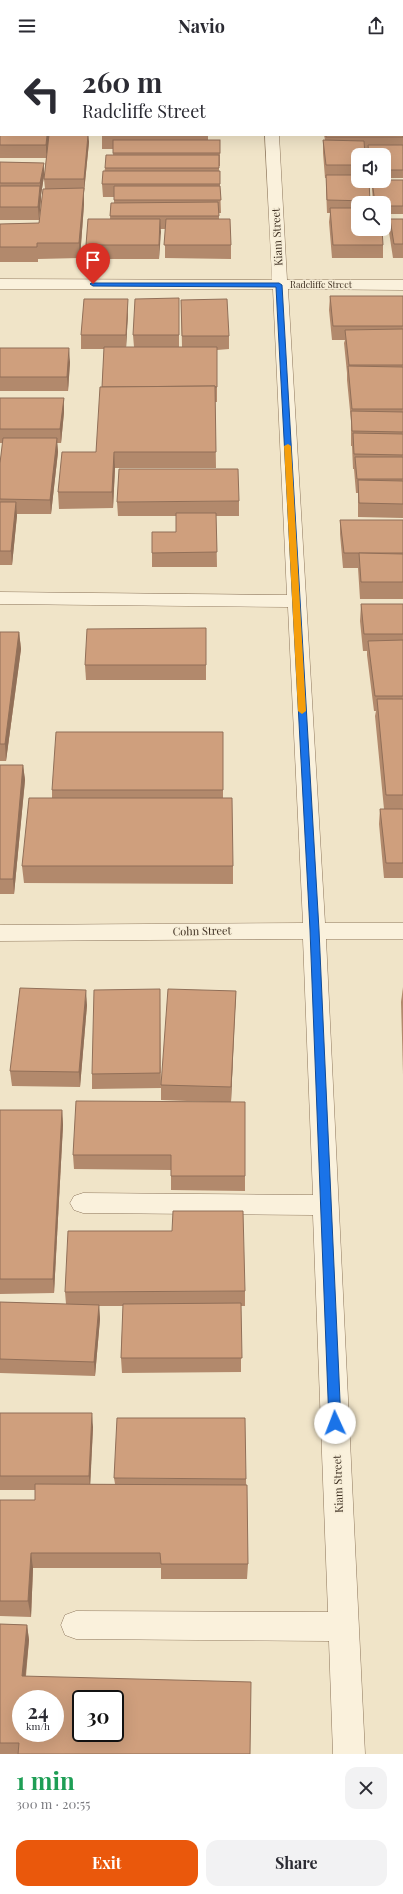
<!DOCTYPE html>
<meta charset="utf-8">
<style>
:root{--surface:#fff;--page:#f2f2f3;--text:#2b2b33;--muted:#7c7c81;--accent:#ea580c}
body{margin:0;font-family:"Playfair Display",serif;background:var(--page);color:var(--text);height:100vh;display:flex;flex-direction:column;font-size:15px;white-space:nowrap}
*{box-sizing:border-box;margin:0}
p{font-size:13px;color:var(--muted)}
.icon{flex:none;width:22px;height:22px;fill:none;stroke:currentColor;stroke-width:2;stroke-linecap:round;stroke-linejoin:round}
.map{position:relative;height:1702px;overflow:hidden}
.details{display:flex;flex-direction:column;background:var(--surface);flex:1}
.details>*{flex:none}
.guide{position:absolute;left:0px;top:0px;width:403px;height:84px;box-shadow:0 4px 16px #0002;background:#fff;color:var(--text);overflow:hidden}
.fabs{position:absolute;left:351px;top:96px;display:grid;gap:8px}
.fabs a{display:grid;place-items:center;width:40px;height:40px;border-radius:8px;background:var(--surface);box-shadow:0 4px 16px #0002;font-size:20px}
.speed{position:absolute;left:12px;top:1638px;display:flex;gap:8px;font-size:20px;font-weight:700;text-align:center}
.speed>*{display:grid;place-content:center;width:52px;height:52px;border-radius:50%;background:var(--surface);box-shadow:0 4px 16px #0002;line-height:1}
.speed small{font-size:10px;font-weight:400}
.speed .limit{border:2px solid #111;border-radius:6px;background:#fff;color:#111}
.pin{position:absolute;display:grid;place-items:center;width:34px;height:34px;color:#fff;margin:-41px -17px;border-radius:50% 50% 50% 0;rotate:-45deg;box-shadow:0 0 4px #0007}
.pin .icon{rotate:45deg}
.me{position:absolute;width:44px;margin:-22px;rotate:358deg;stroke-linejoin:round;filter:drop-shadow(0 0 3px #0008)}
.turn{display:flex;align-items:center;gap:14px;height:84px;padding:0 16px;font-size:18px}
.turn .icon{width:52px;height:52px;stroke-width:2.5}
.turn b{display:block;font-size:28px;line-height:34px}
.round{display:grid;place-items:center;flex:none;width:42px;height:42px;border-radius:12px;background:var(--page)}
.summary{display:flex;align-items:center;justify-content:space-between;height:68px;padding:0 16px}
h1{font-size:24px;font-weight:700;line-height:30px;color:#1e9e55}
.button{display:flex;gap:8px;margin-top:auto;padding:8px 16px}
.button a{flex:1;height:46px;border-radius:12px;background:var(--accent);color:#fff;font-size:16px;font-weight:700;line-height:46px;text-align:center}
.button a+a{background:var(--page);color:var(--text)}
header{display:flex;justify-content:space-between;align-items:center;height:52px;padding:0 16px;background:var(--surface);font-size:18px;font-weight:700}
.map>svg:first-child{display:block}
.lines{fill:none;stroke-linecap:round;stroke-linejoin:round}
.minor-casing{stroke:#8d765c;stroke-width:1}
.minor{fill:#faf1dc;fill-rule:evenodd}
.wall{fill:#b2896c}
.shaded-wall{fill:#916f58}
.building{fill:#cf9f7d;stroke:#916f58;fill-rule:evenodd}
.route{fill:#1a73e8;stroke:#114b97}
.slow{fill:#f59e0b}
.labels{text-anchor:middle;stroke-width:3;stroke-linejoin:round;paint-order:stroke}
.far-street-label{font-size:9px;fill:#3d2e20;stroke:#f7eed8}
.street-label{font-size:11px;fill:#3d2e20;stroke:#f7eed8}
</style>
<header><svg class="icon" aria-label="menu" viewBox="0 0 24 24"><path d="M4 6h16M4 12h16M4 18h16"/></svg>Navio<svg class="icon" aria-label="share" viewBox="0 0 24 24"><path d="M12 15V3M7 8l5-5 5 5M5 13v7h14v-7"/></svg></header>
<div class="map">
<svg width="403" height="1702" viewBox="0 0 403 1702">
<rect width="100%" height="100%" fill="#f0e4c8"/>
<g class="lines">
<!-- minor casing -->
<g class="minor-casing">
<g id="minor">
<rect x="262" y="0" width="12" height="1"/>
<polygon points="265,83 279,83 287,228 403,228 403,238 288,237 325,871 403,871 403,887 326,887 365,1702 333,1702 329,1589 76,1587 65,1583 61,1573 65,1563 76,1559 328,1560 313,1163 83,1161 74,1158 70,1151 74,1144 83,1141 313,1143 303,887 0,889 0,873 303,871 288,555 0,552 0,540 287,543 273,237 0,237 0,227 272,228"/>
</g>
</g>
<!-- minor -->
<use href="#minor" class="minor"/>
</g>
<!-- wall -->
<g class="wall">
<polygon points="0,0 61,0 61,1 1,1 1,22 0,22"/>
<polygon points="319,0 403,0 403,126 384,126 384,103 368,103 367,100 365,100 358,103 358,129 370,149 370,151 358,151 358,177 383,193 383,206 332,206 329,170 330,161 327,161 326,136 326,126 325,126 323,101 323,88 325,88 324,83 402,83 402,1 319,1"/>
<rect x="0" y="26" width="1" height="26"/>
<polygon points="0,74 49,87 46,106 0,106"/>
<polygon points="49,83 94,83 88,83 89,90 84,140 84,152 80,206 38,207 38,210 0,210 0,172 39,171 45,137 44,127"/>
<polygon points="102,83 208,83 208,88 220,88 220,114 219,114 219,119 220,119 220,134 221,161 219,161 219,167 231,193 231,207 165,206 165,177 160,177 159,207 86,207 86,193 110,167 111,151 114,151 114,145 103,145 102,132 105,116 113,103 113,97 102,97"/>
<polygon points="0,110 44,111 44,124 41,143 41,147 39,168 0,168"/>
<polygon points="403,128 403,162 384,162 384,151 373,151 372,136 372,129"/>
<polygon points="390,167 403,167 403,206 393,206 389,180"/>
<polygon points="330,244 403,244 403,466 358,465 358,441 356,441 354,417 353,417 352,394 351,394 351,369 347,328 347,321 344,291 345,288 332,288 329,258"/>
<polygon points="179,246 179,295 182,295 181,248 229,284 229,297 217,298 217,350 215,350 216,416 115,416 113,456 59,457 58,440 96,400 102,335 104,297 81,297 81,283 128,261 126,295 134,295 133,283"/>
<polygon points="0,296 70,310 68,339 0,339"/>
<polygon points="0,346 64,346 64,360 61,391 57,391 58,400 51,462 17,462 12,513 0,513 0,410 3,391 0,391"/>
<polygon points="239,449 239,464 216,464 217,515 152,515 152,501 176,480 176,464 118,464 117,450"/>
<polygon points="340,468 403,468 403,547 360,547 358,516 343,516 340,482"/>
<polygon points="361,552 403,552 403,826 384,826 379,772 380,757 384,757 375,664 376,659 374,659 367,603 367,599 363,599 360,569"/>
<polygon points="206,576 206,628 86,628 85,613"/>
<polygon points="0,580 19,580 21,597 6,709 0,709"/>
<polygon points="223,680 223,746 233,814 233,832 24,831 22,814 52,746 52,738"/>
<polygon points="0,713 23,713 25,728 14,842 0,842"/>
<polygon points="403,935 403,1022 401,950"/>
<polygon points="160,937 161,1036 92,1037 92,1022"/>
<polygon points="236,939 231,1050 245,1124 245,1139 171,1138 171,1118 74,1117 73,1103 213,1050 161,1048 161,1033"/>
<polygon points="87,953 80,1035 12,1034 10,1019"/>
<polygon points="62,1058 63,1073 54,1241 0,1242 0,1064"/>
<polygon points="245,1239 245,1254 241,1254 241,1320 122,1321 121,1306 123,1254 99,1254 100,1267 95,1324 0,1321 0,1250 66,1252 65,1240"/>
<polygon points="0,1361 93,1375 90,1432 115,1432 114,1426 246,1427 248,1512 247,1527 161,1527 161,1516 33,1516 31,1565 0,1564 0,1448 35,1448 35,1438 0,1438"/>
<polygon points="0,1572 27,1573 29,1588 26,1624 250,1702 0,1702"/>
</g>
<!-- shaded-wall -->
<g class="shaded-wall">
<polygon points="1,56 1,66 0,72 0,60"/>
<polygon points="47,83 49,83 49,87 46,106 46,93"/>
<polygon points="88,83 89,90 84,140 84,127"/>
<polygon points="44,111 44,124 41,143 41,147 39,168 38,155 40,136 40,131"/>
<polygon points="84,136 84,152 80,206 79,191"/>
<polygon points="160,167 161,180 159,207 159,193"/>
<polygon points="128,247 128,261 126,297 126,283"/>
<polygon points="69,296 70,310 68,339 67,325"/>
<polygon points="64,346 64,360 61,391 60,377"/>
<polygon points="57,386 58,400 51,462 50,448"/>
<polygon points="114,400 115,416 113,456 112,440"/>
<polygon points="16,450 17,464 12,513 11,499"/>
<polygon points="19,580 21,597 6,709 5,692"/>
<polygon points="23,713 25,728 14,842 13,827"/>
<polygon points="86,938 87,953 80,1035 79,1020"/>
<polygon points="236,939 235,954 231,1050 231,1035"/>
<polygon points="62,1058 63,1073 54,1241 53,1227"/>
<polygon points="99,1253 100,1267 95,1324 94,1310"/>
<polygon points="92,1361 93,1375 90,1438 89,1424"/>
<polygon points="31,1501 33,1516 31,1565 28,1549"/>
<polygon points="27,1573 29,1588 24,1638 22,1624"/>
</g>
<!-- building -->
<g class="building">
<polygon points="0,0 11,0 11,1 1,1 1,14 0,14"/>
<polygon points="20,0 55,0 54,1 20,1"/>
<rect x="64" y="0" width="35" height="1"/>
<rect x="127" y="0" width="90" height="1"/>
<polygon points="321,0 403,0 403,3 402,3 402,1 321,1"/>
<rect x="402" y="3" width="1" height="38"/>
<rect x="0" y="26" width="1" height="18"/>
<polygon points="402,44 403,44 403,85 326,85 326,83 402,83"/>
<polygon points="0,74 1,74 1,83 47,83 46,93 0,93"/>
<polygon points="49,83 88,83 84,127 44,127"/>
<rect x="113" y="88" width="107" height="13"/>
<polygon points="323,88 364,89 365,103 358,103 358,113 326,113"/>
<polygon points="368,93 403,93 403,118 384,118 384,103 369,103"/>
<polygon points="106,103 219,103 219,116 105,116"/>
<polygon points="0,110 44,111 40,131 0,131"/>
<polygon points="103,119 220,119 220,132 102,132"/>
<polygon points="326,123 358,123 358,129 369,129 370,149 327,148"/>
<polygon points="384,128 403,128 403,154 384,154 384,151 375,151 372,129 384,129"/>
<polygon points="0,134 40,134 38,155 0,155"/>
<polygon points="114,134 220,134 221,148 114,148"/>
<polygon points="84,136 79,191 37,191 37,195 0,195 0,172 39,171 43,137"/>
<polygon points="218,150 219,164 110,164 111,151"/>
<polygon points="330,156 358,156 358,177 382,177 383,193 333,193"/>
<polygon points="88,167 160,167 159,193 86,193"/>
<polygon points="166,167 230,167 231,193 164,193"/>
<polygon points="390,167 403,167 403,192 394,192"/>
<polygon points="330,244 403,244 403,274 333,274"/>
<polygon points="179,246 179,283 133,283 135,247"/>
<polygon points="84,247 128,247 126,283 81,283"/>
<polygon points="227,247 229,284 182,284 181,248"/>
<polygon points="403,277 403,313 349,313 345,278"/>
<polygon points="104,295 217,295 217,335 215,335 215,334 102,335"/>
<polygon points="0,296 69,296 67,325 0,325"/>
<polygon points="348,314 403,315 403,357 352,357"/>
<polygon points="215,334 216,400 114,400 112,440 58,440 62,400 96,400 100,335"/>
<polygon points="0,346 64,346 60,377 0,377"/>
<polygon points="351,359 403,360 403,380 352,379"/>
<polygon points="353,381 403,382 403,403 354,402"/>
<polygon points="3,386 57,386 50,448 0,447 0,411"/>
<polygon points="355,405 403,405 403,427 357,427"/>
<polygon points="119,417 238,417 239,449 117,450"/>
<polygon points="358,428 403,429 403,452 359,451"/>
<polygon points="0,450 16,450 11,499 0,499"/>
<polygon points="176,461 216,461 217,500 152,501 152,480 176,480"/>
<polygon points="340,468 403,468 403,501 344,501"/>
<polygon points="359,501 403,502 403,530 361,530"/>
<polygon points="361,552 403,552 403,582 364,582"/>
<polygon points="206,576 206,613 85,613 87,577"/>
<polygon points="0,580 19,580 5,692 0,692"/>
<polygon points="403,588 403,644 375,644 368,589"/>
<polygon points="377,647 403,647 403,743 386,743"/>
<polygon points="56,680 223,680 223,738 52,738"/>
<polygon points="0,713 23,713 13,827 0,827"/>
<polygon points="29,746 232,746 233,814 22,814"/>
<polygon points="380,757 403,757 403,811 386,811"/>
<polygon points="20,936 86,938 79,1020 10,1019"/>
<polygon points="160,937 160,1021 92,1022 94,938"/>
<polygon points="168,937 236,939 231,1035 161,1033"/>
<polygon points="76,1049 245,1050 245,1124 171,1124 171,1103 73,1103"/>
<polygon points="0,1058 62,1058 53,1227 0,1227"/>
<polygon points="173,1159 243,1159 245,1239 65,1240 68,1179 172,1179"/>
<polygon points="0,1250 99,1253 94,1310 0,1307"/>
<polygon points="241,1251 242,1306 121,1306 123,1252"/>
<polygon points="0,1361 92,1361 89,1424 0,1424"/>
<polygon points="117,1366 245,1366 246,1427 114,1426"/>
<polygon points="35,1432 247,1433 248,1512 161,1512 160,1501 31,1501 28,1549 0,1549 0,1448 35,1448"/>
<path d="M 0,1572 L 27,1573 L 22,1624 L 251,1630 L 250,1702 L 18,1702 L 19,1691 L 0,1691 ZM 21,1647 L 55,1647 L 55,1681 L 21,1681 ZM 81,1647 L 115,1647 L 115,1681 L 81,1681 Z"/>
</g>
<!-- route -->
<polygon class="route" points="91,231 279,231 282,233 319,878 341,1371 339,1375 335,1376 331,1375 329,1371 310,878 276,235 93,234 90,232"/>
<!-- slow -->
<polygon class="slow" points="288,392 291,394 306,659 302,662 298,659 284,394"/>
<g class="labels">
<!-- far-street labels -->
<g class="far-street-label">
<text x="321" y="236">Radcliffe Street</text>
</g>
<!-- street labels -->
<g class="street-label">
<text transform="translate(277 185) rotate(-93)" y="4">Kiam Street</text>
<text transform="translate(202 879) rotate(-1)" y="4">Cohn Street</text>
<text transform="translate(338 1432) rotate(-92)" y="4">Kiam Street</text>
</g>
</g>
</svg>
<div class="fabs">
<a><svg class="icon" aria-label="sound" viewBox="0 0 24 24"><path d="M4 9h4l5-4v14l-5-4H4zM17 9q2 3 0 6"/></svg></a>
<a><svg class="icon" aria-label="search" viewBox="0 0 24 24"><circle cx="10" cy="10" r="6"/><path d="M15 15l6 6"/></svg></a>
</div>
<div class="speed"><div>24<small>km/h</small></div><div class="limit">30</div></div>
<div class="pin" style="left:93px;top:232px;background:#d93025"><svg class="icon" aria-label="arrive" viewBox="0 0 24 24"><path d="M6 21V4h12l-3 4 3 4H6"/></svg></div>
<svg class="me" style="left:335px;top:1371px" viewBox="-20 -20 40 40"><circle r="19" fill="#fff"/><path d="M0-13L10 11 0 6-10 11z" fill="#1a73e8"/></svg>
<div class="guide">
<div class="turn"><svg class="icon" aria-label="left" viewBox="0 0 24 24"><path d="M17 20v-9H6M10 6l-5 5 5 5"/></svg><div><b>260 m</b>Radcliffe Street</div></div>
</div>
</div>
<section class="details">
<div class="summary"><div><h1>1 min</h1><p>300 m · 20:55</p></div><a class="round"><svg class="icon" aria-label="close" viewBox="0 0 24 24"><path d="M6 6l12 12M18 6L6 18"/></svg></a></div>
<div class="button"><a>Exit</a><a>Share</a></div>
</section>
